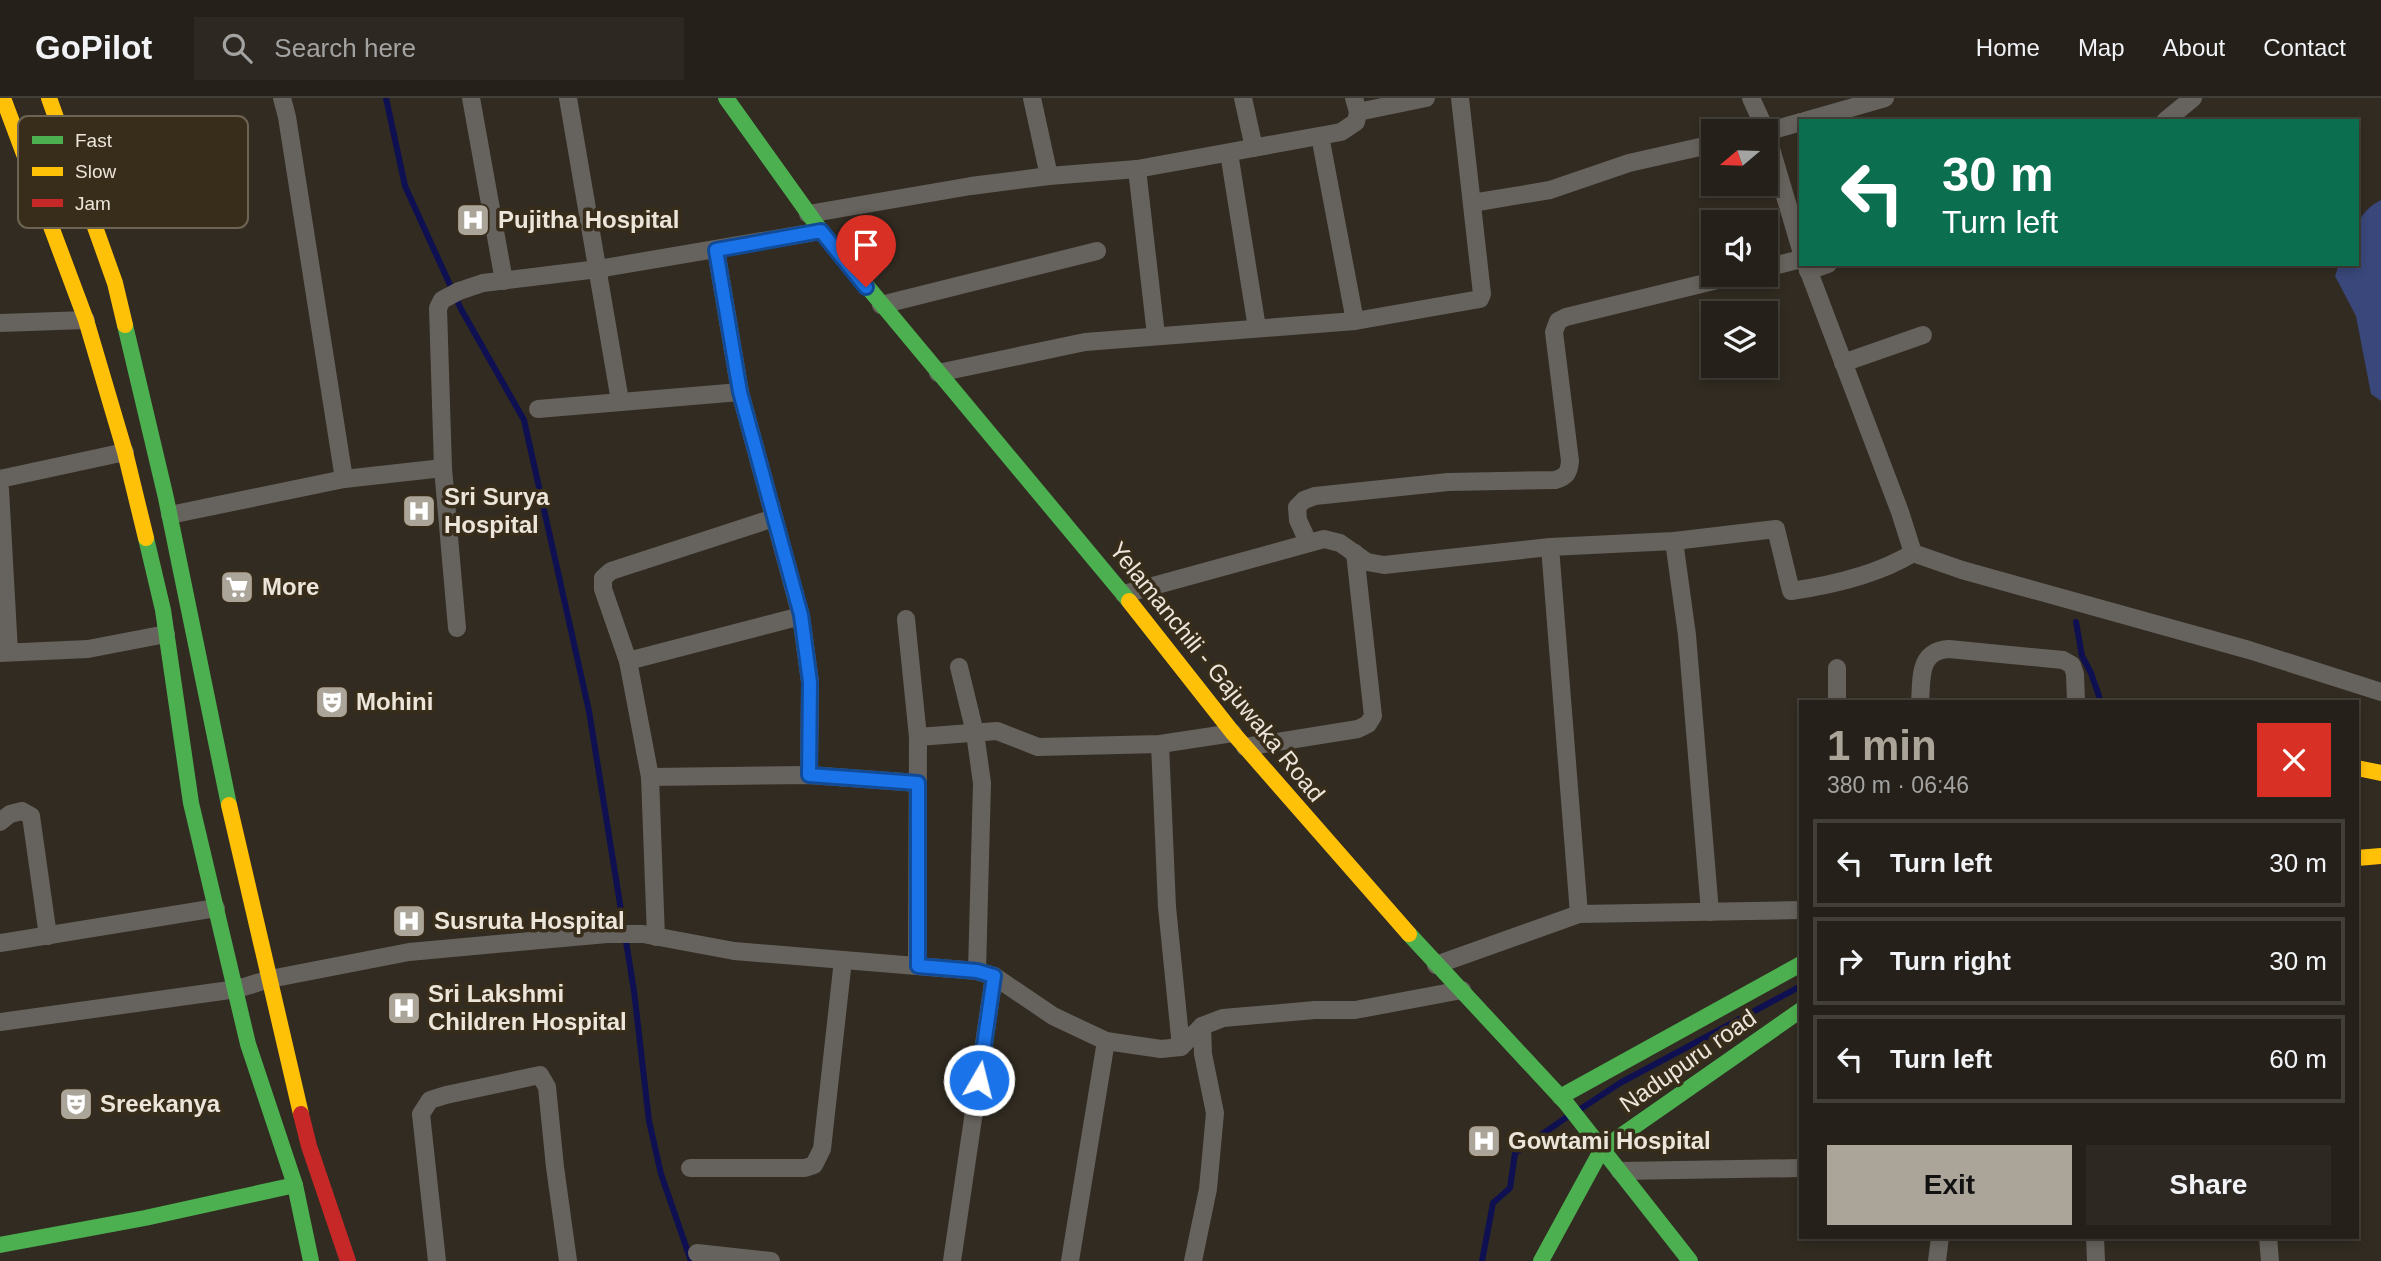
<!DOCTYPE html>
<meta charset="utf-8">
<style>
:root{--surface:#252019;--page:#2d2822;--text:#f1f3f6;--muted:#a3a3a2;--line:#423e38;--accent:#aba499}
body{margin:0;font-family:Helvetica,sans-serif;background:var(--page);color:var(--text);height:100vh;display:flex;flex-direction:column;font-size:26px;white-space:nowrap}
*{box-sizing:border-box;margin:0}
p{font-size:23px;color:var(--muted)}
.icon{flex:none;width:38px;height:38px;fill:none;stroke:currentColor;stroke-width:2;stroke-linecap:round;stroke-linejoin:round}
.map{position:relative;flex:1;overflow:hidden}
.drawer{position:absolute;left:1799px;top:602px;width:560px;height:539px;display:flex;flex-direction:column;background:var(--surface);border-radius:0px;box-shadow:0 4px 10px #0003,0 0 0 2px var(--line)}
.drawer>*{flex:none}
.hud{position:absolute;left:1799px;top:21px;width:560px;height:147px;border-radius:0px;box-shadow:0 4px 10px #0003,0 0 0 2px var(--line);background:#0b6e4f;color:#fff;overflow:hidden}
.needle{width:46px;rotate:251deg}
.controls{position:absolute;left:1701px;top:21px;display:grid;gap:14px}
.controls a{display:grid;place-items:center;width:77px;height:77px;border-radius:0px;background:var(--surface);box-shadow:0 4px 10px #0003,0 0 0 2px var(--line);font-size:35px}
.pin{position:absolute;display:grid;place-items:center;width:60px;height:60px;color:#fff;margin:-72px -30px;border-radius:50% 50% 50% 0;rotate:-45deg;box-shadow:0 0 7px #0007}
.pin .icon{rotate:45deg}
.me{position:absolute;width:77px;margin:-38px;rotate:8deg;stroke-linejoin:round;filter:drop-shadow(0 0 5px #0008)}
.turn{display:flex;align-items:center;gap:24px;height:147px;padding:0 28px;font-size:32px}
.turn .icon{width:91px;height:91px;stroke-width:2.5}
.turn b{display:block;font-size:49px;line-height:60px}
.round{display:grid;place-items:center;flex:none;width:74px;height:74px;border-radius:0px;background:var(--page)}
.head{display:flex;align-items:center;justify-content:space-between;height:119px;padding:0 28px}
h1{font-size:42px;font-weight:700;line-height:52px;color:var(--accent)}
.primary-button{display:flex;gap:14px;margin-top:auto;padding:14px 28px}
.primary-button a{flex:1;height:80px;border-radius:0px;background:var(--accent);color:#111;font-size:28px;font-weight:700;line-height:80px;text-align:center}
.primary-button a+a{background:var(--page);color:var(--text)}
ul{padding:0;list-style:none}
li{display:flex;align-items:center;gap:21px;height:88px;margin:0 14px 10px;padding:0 14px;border:4px solid var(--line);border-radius:0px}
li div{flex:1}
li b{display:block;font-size:26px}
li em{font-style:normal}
header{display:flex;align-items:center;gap:42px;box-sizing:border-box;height:98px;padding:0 35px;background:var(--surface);border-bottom:2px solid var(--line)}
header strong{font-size:33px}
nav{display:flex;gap:38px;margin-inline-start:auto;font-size:24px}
.search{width:490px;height:63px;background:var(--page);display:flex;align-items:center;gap:18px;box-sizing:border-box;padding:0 24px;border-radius:0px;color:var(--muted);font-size:26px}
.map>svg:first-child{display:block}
.green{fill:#39477a}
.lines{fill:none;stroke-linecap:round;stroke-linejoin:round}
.stream{stroke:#0e1052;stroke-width:6}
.street{stroke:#66625d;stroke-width:18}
.fast{stroke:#4caf50;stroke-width:16}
.slow{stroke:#ffc107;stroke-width:16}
.jam{stroke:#c62828;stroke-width:16}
.route-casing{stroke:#114b97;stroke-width:18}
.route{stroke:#1a73e8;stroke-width:12}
.labels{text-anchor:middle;stroke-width:7;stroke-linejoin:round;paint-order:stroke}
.poi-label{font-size:24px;font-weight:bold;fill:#ece5da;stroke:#382c1a;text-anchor:start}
.street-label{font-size:24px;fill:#ece5da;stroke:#382c1a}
.key{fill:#382c1a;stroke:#6e6454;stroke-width:2}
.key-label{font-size:19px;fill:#ece5da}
</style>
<header>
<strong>GoPilot</strong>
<div class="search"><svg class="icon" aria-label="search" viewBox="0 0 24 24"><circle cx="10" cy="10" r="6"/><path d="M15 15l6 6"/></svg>Search here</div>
<nav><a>Home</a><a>Map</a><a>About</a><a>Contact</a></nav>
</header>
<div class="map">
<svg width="2381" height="1163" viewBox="0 0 2381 1163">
<rect width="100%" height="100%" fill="#312b21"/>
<!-- green -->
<path class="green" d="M 2381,102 L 2381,303 L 2371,296 L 2356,218 L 2335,178 L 2339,166 L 2357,166 C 2357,137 2351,118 2381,102 Z"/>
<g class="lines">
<!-- stream -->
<g class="stream">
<polyline points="386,0 405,88 461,211 524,322 589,613 634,893 649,1023 661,1076 691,1163"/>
<polyline points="2076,524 2082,558 2091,575 2101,604"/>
<polyline points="1579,1012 1620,985 1801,888"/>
<polyline points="1482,1163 1493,1105 1510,1090 1515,1055 1567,1019"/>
</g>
<!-- street -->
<g class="street">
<polyline points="471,0 504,183"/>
<polyline points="568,0 620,303"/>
<polyline points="1032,0 1049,78"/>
<polyline points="1243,0 1254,50"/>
<polyline points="1751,0 1766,33"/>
<polyline points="1358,14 1426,0"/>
<polyline points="1805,23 1885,0"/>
<polyline points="2165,23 2193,0"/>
<polyline points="1766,34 1801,152"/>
<polyline points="1766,34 1801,24"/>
<polyline points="1320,38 1355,223"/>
<polyline points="1229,55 1257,230"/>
<polyline points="1137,71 1156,237"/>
<polyline points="1472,105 1550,92 1629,65 1713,46"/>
<polyline points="808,116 971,88 1049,78 1137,71 1341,34 1356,24 1358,14 1354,0"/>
<polyline points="716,152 740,294 801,518 810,584 809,677"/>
<polyline points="1806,166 1900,414 1913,455 1962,472 2249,552 2381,594"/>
<polyline points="1766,170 1801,161"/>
<polyline points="1808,173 1828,166"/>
<polyline points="881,207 1097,153"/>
<polyline points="0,225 86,222"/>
<polyline points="1843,265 1923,237"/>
<polyline points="938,275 1085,244 1355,223 1480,201 1482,196 1460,0"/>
<polyline points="538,311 740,294"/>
<polyline points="0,381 125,354"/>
<polyline points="344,381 443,370"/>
<polyline points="0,391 9,554"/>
<polyline points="170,417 344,381 287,19 282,0"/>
<polyline points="1674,443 1687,537 1710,814"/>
<path d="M 1308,444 L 1298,422 L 1297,409 L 1304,402 L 1315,398 L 1448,384 L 1555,382 C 1566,379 1569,375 1570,363 L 1554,234 L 1558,223 L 1566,219 L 1738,177"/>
<polyline points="1550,449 1579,816"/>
<path d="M 1124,496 L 1324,441 L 1340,445 L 1367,464 L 1384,467 L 1550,449 L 1674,443 L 1776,431 L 1791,493 C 1833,487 1877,477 1913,455"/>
<polyline points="906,521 918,639 917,868"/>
<polyline points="457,530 443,370 438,210 442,202 459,193 483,185 598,171 821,133"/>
<polyline points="0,555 88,551 166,536"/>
<polyline points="628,563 801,518"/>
<polyline points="959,569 975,635 982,685 977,873"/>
<polyline points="1837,570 1837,604"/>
<path d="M 1920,604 C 1922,579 1918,553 1949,551 L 2063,562 L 2072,567 L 2075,576 L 2076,604"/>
<polyline points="918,639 997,633 1038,649 1160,646 1233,635"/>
<polyline points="1160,646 1167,809 1181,949"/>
<polyline points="1245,649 1358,631 1368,626 1373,618 1355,455"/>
<polyline points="650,679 809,677 918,685"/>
<polyline points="0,724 10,716 22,713 31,718 48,838"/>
<polyline points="656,839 650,679 628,563 603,491 603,480 611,473 774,420"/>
<polyline points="0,845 216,810"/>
<polyline points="1436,867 1579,816 1801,812"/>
<polyline points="0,924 237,891 270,881 409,854 607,836 643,836 734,853 977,873 994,878 1053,918 1106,943 1161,951 1181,949 1202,928 1223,920 1315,912 1355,912 1462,892"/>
<polyline points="690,1070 805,1070 814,1067 822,1051 843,862"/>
<polyline points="1620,1073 1801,1070"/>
<polyline points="2095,1139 2096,1163"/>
<polyline points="2268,1139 2270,1163"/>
<polyline points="697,1155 771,1163"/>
<polyline points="437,1163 421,1016 430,1002 446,997 540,977 547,989 555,1069 568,1163"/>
<polyline points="952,1163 994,878"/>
<polyline points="1070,1163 1106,943"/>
<polyline points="1193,1163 1208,1091 1215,1015 1203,956 1202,928"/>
<polyline points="1937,1163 1940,1139"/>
</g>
<!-- fast -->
<g class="fast">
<polyline points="726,0 821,133 1129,503"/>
<polyline points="125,227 166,400 229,707"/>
<polyline points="146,440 163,512 191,705 248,946 295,1087 311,1163"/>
<polyline points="1409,836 1566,1005 1690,1163"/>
<polyline points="1560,999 1801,866"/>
<polyline points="0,1147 145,1120 295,1087"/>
<polyline points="1541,1163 1602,1051 1801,912"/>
</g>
<!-- slow -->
<g class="slow">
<polyline points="3,0 86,222 125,354 146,440"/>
<polyline points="49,0 115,185 125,227"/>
<polyline points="1129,503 1233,635 1409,836"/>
<polyline points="2357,670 2381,675"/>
<polyline points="229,707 301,1016"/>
<polyline points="2357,760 2381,758"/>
</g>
<!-- jam -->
<polyline class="jam" points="301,1016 309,1048 348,1163"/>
</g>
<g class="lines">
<!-- route casing -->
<g class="route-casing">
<polyline id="route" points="866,189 821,133 716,152 740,294 801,517 810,584 809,677 918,685 918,868 977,873 994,878 979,982"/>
</g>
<!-- route -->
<use href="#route" class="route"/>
</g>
<!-- icons -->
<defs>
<g id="hospital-square" transform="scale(1.75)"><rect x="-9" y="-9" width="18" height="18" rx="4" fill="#aba499" stroke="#382c1a"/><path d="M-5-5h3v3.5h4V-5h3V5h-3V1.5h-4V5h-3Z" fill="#fff"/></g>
<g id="supermarket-square" transform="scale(1.75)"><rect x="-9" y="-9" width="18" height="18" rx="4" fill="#aba499" stroke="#382c1a"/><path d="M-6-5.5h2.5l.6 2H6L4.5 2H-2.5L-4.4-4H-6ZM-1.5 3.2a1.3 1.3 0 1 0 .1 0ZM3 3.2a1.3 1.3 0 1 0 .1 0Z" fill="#fff"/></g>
<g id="theatre-square" transform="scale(1.75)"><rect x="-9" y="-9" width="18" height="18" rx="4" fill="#aba499" stroke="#382c1a"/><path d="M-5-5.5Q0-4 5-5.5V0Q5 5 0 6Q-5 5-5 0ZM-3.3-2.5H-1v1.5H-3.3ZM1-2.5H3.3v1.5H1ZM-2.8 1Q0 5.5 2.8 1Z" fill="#fff"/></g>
</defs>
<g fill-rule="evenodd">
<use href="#hospital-square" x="473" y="122"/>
<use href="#hospital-square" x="419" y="413"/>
<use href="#supermarket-square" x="237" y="489"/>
<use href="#theatre-square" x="332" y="604"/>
<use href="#hospital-square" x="409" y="823"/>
<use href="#hospital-square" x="404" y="910"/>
<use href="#theatre-square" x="76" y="1006"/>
<use href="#hospital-square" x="1484" y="1043"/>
</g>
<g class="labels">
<!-- poi labels -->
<g class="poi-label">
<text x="498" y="130">Pujitha Hospital</text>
<text x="444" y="407">Sri Surya<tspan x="444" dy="28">Hospital</tspan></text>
<text x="262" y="497">More</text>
<text x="356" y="612">Mohini</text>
<text x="434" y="831">Susruta Hospital</text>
<text x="428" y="904">Sri Lakshmi<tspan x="428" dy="28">Children Hospital</tspan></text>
<text x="100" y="1014">Sreekanya</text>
<text x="1508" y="1051">Gowtami Hospital</text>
</g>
<!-- street labels -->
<g class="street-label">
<text transform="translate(1217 574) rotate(51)" y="8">Yelamanchili - Gajuwaka Road</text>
<text transform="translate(1688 963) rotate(-35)" y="8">Nadupuru road</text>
</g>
</g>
<!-- legend -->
<rect x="18" y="18" width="230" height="112" rx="10" class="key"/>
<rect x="32" y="38" width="31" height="8" fill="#4caf50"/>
<rect x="32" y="69" width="31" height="9" fill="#ffc107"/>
<rect x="32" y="101" width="31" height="8" fill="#c62828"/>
<g class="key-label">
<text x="75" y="49">Fast</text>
<text x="75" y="80">Slow</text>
<text x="75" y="112">Jam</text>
</g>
</svg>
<div class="controls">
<a><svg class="needle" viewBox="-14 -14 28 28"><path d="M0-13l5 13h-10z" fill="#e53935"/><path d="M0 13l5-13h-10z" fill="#a3a3a2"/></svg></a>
<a><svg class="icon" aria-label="sound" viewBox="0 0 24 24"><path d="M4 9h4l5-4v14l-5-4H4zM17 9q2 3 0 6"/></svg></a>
<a><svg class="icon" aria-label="layers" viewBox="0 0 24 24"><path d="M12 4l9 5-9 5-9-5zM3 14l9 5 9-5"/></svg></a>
</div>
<div class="pin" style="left:866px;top:189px;background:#d93025"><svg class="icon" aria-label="arrive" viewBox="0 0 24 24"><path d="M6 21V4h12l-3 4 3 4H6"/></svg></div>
<svg class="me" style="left:979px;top:982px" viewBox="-20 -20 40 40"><circle r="17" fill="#1a73e8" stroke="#fff" stroke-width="3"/><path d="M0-11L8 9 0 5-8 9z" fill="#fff"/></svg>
<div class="hud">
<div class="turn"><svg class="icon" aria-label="left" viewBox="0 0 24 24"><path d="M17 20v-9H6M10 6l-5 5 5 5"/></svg><div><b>30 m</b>Turn left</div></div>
</div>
<section class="drawer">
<div class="head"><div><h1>1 min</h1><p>380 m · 06:46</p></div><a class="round" style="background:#d93025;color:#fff"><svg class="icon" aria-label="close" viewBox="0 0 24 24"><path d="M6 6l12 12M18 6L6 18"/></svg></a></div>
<ul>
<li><svg class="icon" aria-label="left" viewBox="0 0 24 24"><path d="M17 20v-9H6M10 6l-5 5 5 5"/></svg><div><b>Turn left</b></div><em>30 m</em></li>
<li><svg class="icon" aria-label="right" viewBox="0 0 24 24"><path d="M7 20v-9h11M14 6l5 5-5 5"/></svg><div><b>Turn right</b></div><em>30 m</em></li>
<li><svg class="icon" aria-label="left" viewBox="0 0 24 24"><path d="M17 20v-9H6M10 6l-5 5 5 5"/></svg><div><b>Turn left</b></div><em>60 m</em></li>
</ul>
<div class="primary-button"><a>Exit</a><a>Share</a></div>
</section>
</div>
